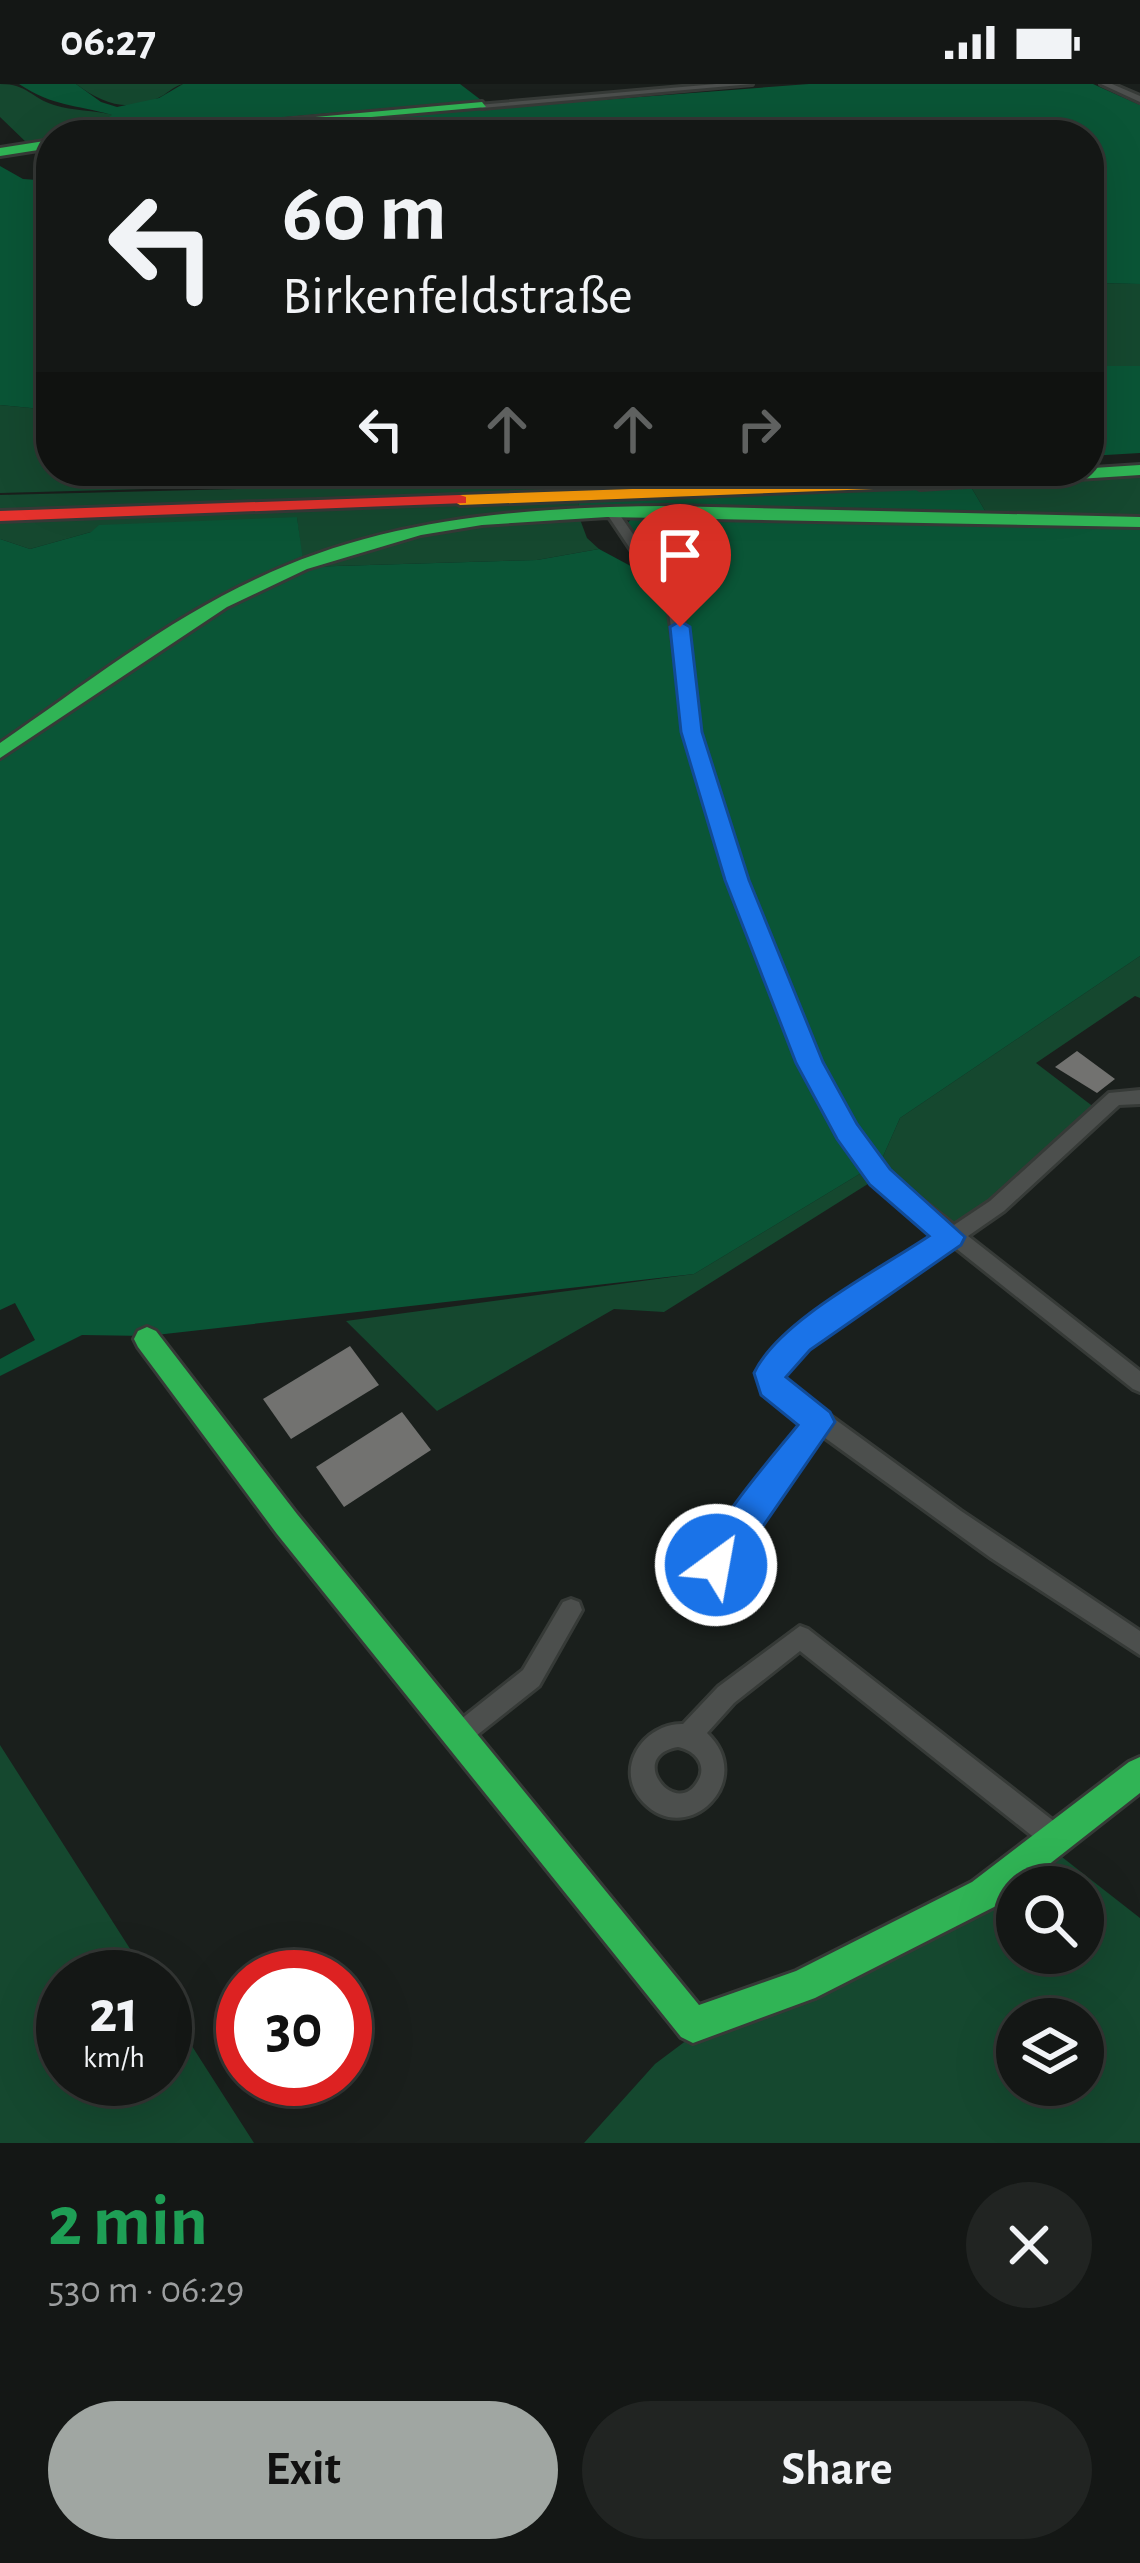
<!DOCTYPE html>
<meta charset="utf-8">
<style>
:root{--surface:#141715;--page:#212422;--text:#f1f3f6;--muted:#9d9fa0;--line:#333634;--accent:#a0a6a2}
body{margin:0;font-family:"Alegreya Sans",sans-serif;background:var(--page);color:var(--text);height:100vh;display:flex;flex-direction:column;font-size:45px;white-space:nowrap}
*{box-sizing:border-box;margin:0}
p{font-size:39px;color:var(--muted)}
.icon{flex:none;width:66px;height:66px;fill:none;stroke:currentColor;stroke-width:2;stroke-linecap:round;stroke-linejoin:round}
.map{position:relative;height:2059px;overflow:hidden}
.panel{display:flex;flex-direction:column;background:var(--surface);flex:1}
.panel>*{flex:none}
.top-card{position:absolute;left:36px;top:36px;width:1068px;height:366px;border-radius:48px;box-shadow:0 12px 48px #0002,0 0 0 3px var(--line);background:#141715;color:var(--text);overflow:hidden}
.fabs{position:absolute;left:996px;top:1782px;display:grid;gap:24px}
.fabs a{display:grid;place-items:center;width:108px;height:108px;border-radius:50%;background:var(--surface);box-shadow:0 12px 48px #0002,0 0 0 3px var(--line);font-size:60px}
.speed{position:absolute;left:36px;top:1866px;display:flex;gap:24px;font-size:60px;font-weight:700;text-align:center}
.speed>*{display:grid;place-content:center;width:156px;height:156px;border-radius:50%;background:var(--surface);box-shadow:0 12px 48px #0002,0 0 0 3px var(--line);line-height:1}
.speed small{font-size:30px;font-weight:400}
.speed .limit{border:18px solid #d22;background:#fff;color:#111}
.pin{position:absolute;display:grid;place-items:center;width:102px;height:102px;color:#fff;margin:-123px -51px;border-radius:50% 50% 50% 0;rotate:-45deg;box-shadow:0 0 12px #0007}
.pin .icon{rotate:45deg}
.me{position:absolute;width:132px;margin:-66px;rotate:32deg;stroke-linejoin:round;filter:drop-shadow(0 0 9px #0008)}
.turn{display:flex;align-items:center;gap:42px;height:252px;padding:0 48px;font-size:54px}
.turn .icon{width:156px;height:156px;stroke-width:2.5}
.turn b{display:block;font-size:84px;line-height:102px}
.lanes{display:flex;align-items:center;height:114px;padding:0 48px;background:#0003;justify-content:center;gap:60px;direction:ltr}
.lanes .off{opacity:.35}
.round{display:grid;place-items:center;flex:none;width:126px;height:126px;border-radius:63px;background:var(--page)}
.headline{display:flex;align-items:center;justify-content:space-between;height:204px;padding:0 48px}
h1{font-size:72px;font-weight:600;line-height:90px;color:#1e9e55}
.primary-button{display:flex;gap:24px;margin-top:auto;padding:24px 48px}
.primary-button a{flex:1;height:138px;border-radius:72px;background:var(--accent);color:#111;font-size:48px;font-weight:600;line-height:138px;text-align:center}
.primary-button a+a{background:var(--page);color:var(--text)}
.status{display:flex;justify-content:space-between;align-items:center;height:84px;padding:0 60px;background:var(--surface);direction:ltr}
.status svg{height:33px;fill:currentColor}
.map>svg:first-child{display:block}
.green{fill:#15482f;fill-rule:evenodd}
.forest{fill:#0a5536}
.building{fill:#727270}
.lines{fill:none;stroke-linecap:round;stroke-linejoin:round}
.street-casing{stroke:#363a37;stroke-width:6}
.fast-casing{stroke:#363a37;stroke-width:6}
.slow-casing{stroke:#363a37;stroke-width:6}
.jam-casing{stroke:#363a37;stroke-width:6}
.street{fill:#4c4f4d;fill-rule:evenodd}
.fast{fill:#30b455;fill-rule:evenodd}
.slow{fill:#ff9f0a;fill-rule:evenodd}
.jam{fill:#e5322d;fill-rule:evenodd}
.route{fill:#1a73e8;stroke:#114b97;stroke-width:3}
</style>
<div class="status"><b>06:27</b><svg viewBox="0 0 49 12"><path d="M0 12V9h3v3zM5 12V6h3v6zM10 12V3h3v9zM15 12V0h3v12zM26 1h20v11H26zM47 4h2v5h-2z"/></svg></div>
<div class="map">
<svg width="1140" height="2059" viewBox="0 0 1140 2059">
<rect width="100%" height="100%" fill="#1a1f1c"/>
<!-- green -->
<g class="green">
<path d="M 0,0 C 28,0 31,14 54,21 C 73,27 94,26 114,31 L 94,44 L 101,50 L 278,33 L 104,51 L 51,51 L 51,58 L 28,60 L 0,33 Z"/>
<path d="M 76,0 L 183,0 C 171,3 168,10 158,14 C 126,29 102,19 76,0 Z"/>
<polygon points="1089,199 1140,200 1140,282 1089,282"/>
<polygon points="0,321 51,326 51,387 589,387 578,393 0,409"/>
<polygon points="856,387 1033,387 580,405 587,396"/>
<polygon points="1140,392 1140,435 987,430 971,403"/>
<polygon points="580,396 576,405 0,425 0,411"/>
<polygon points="578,417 579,423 413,443 302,475 297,434 91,448 30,465 0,455 0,438"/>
<path d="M 578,430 L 587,454 L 599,465 L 537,476 L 304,483 C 394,452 483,438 578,430 Z"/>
<polygon points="1140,872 1140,914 1135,912 1036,979 1099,1027 951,1153 879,1093 664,1228 614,1225 437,1327 346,1237 694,1190 881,1077 900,1034"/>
<polygon points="0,1661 148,1893 63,1893 63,1995 165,1995 165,1920 254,2059 0,2059"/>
<path d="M 1053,1766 L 1140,1834 L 1140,2059 L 584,2059 L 655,1980 L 699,1947 ZM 1017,1803 L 1083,1803 L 1083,1869 L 1017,1869 ZM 1017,1935 L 1083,1935 L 1083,2001 L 1017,2001 Z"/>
</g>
<!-- forest -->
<g class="forest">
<path d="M 19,0 L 76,0 L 101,18 L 117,23 L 159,14 L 183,0 L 460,0 L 481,16 L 100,49 L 93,43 L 112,31 C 74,20 54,23 19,0 Z"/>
<polygon points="809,0 1093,0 1140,21 1140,200 1089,199 1089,51 138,51"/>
<polygon points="0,82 23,95 51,97 51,326 0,321"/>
<polygon points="1089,282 1140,282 1140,369 1089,372"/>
<polygon points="971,403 987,430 579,423 578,417"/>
<polygon points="637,430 1140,441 1140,872 900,1034 881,1077 694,1190 147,1252 82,1251 0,1292 0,1275 35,1256 15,1219 0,1226 0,455 30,465 91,448 99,441 297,433 304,483 537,476 599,465 653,494 625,441"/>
</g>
<!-- building -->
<g class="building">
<polygon points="1077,967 1115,995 1097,1009 1055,983"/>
<polygon points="350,1262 379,1301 291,1355 263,1315"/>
<polygon points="402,1328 431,1366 344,1423 316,1383"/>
</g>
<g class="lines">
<!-- street casing -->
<g class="street-casing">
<g id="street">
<polygon points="716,0 752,0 482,24 478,21"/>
<polygon points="1101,0 1112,0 1140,12 1140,18"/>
<polygon points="607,424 615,424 682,521 699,648 745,796 818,979 853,1042 887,1088 954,1141 990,1117 1109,1009 1140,1006 1140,1020 1119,1021 1004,1127 968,1152 1140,1287 1140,1308 1133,1305 953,1162 806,1263 781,1292 781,1296 961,1427 1140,1547 1140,1571 991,1474 821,1351 761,1429 724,1489 716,1492 708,1489 705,1481 708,1473 745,1415 805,1339 765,1307 760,1289 763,1283 792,1251 939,1151 873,1098 841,1052 800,979 729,796 685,648 668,521 605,427"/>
<polygon points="571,1515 579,1518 582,1526 539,1602 467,1659 459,1663 451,1659 447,1651 451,1643 523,1586 563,1518"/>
<path d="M 800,1542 L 808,1545 L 1064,1745 L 1067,1754 L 1064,1763 L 1055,1766 L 1046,1763 L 800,1567 L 734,1619 L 707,1649 C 757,1696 688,1764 644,1719 C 612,1686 643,1639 683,1640 L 718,1603 ZM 678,1663 C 694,1666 708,1680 698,1697 C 676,1736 625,1672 678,1663 Z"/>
</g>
</g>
<!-- fast casing -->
<g class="fast-casing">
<g id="fast">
<polygon points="482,18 486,23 164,51 116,51"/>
<polygon points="51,56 51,64 0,72 0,64"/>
<polygon points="1140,381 1140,391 920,405 912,400 920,395"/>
<path d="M 669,422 L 1140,433 L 1140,443 L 607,433 L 482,441 L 421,451 L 307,485 L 227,523 L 0,674 L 0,659 C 83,602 164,538 256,495 C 385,433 528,423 669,422 Z"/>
<polygon points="147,1243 156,1247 297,1430 699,1921 796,1887 972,1798 1129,1678 1140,1673 1140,1709 996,1822 815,1914 693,1959 681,1953 277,1450 138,1263 134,1255 138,1247"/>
</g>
</g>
<!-- slow casing -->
<g class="slow-casing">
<polygon id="slow" points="920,395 926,397 926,403 460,421 452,416 460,411"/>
</g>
<!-- jam casing -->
<g class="jam-casing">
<polygon id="jam" points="460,411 466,413 466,419 0,437 0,427"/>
</g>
<!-- street -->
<use href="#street" class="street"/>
<!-- fast -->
<use href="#fast" class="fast"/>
<!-- slow -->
<use href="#slow" class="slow"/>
<!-- jam -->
<use href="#jam" class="jam"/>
</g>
<!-- route -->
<path class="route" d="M 680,537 L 690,543 L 702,648 L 749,796 L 823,978 L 857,1040 L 890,1085 L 965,1153 L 961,1161 L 810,1266 L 786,1293 L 830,1328 L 835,1338 L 728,1493 L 716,1497 L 704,1493 L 699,1481 C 722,1429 763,1384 798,1341 L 761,1311 L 754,1289 C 779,1236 880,1185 929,1152 L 870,1101 L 837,1055 L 796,979 L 725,796 L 681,648 L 670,543 Z"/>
</svg>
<div class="fabs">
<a><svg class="icon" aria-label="search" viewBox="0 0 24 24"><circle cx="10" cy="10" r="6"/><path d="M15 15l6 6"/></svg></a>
<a><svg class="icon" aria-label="layers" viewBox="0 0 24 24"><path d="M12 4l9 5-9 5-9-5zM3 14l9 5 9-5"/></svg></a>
</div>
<div class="speed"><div>21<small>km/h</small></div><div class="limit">30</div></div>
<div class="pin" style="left:680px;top:543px;background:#d93025"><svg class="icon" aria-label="arrive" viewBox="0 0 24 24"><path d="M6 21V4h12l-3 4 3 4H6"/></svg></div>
<svg class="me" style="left:716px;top:1481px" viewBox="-20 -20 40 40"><circle r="17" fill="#1a73e8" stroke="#fff" stroke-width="3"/><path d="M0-11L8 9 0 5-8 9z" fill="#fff"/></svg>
<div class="top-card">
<div class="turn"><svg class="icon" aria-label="left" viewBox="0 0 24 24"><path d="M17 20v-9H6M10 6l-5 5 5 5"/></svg><div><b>60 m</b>Birkenfeldstraße</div></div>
<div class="lanes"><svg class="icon" aria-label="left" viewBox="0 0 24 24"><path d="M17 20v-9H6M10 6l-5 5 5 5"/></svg><svg class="icon off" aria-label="ahead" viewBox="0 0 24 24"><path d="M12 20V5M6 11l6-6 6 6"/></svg><svg class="icon off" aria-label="ahead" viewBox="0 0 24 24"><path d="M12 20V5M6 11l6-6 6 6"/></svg><svg class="icon off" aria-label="right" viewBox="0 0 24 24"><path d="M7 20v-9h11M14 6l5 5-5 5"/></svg></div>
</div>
</div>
<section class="panel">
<div class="headline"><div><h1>2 min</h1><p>530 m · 06:29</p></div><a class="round"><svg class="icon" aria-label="close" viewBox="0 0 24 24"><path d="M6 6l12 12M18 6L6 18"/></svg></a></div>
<div class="primary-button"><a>Exit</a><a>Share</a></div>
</section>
